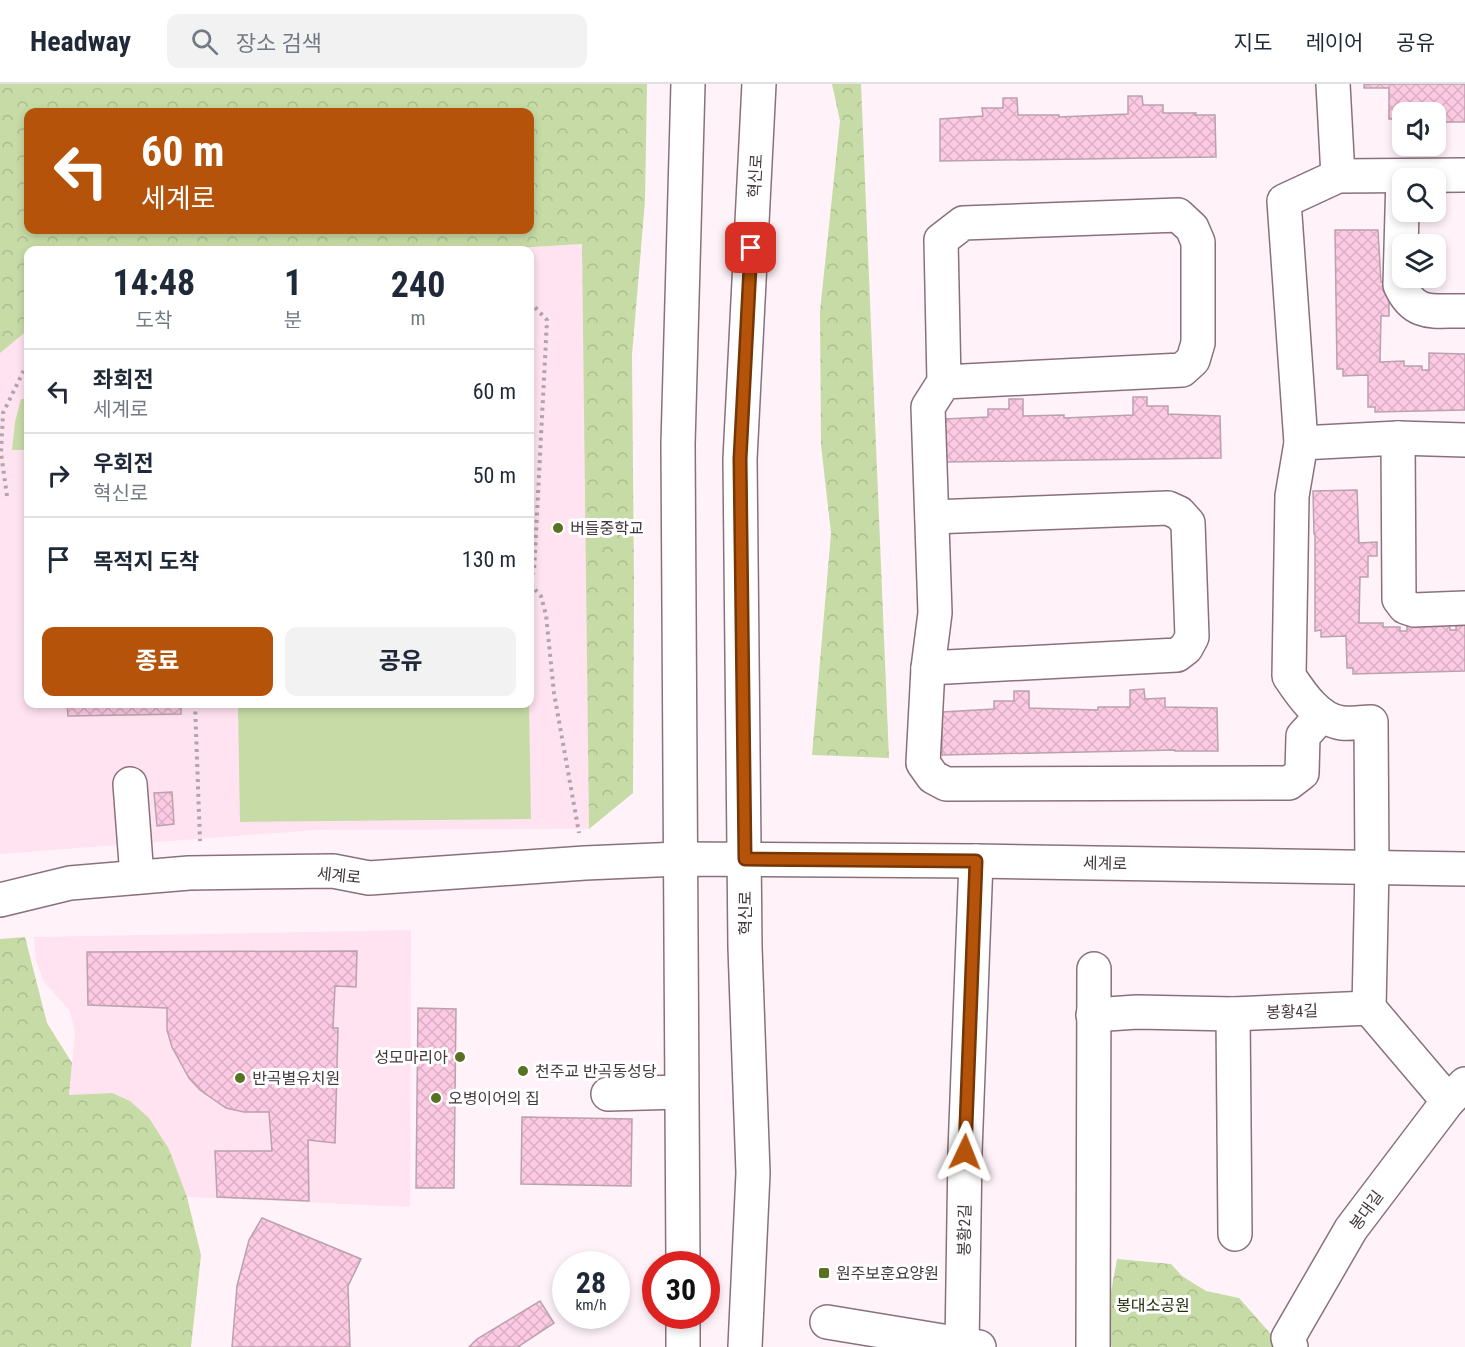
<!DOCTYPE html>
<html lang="ko">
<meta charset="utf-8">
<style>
:root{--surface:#fff;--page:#f2f2f3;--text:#1f2937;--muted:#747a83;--line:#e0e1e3;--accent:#b45309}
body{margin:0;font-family:"Roboto Condensed","Noto Sans KR",sans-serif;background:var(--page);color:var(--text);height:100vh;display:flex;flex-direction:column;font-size:22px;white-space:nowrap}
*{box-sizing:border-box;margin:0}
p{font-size:20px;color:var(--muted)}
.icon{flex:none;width:33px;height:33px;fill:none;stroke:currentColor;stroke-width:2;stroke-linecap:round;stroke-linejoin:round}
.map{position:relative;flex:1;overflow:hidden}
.details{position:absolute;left:24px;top:162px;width:510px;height:462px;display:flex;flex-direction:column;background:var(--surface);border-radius:12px;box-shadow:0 3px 9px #0003}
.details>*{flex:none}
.banner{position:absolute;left:24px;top:24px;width:510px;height:126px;border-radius:12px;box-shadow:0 3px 9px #0003;background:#b45309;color:#fff;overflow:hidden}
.tools{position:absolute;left:1392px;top:18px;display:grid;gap:12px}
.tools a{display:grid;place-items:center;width:54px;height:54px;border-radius:12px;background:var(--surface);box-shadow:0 3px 9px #0003;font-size:30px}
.speed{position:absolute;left:552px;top:1167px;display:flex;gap:12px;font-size:30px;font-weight:700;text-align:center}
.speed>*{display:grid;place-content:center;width:78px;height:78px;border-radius:50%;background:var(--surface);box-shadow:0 3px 9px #0003;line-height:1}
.speed small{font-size:15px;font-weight:400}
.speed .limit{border:9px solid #d22;background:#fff;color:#111}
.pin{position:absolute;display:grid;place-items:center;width:51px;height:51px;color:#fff;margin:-26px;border-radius:12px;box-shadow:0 3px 9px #0006}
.me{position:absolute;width:66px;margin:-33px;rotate:2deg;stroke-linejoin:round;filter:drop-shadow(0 0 4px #0008)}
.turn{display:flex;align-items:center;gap:21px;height:126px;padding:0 18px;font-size:27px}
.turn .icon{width:78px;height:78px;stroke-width:2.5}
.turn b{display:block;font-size:42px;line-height:51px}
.eta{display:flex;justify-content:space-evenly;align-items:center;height:102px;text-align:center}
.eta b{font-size:36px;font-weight:700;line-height:42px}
.primary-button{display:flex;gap:12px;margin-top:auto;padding:12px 18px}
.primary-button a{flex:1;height:69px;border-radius:12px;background:var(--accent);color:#fff;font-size:24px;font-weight:700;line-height:69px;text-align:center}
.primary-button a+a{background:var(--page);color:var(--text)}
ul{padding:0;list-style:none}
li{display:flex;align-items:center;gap:18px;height:84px;padding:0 18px;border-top:2px solid var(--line)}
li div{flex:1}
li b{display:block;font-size:22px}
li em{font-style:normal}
header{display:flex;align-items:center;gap:36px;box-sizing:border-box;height:84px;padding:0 30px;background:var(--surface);border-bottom:2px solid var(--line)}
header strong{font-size:28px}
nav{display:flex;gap:33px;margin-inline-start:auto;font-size:21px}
.search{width:420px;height:54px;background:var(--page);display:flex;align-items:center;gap:15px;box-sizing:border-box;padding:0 21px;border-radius:12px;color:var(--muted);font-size:22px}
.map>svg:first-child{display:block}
.built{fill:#ffe3f0}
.forest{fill:url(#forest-crowns);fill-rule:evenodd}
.pitch{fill:#c7dba6}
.building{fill:url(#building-cross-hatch);stroke:#baa1ad;stroke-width:1.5}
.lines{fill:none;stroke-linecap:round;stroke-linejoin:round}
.minor-casing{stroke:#89717c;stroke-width:36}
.path{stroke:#b1a5ab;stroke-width:4;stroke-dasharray:3 4.5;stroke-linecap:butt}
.minor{stroke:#fff;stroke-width:33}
.route-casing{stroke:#753606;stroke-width:15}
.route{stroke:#b45309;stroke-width:10}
.poi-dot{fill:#597123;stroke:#fff;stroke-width:2}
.labels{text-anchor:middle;stroke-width:6;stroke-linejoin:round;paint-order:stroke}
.street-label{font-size:16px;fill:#44393e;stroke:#fff}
.poi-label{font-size:16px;fill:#44393e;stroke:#fff;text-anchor:start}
.park-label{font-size:16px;fill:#232e0c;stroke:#fff}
</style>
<header>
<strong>Headway</strong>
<div class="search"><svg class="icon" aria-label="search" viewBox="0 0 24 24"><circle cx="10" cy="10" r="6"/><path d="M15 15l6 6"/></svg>장소 검색</div>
<nav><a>지도</a><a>레이어</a><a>공유</a></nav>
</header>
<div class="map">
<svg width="1465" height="1263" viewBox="0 0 1465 1263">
<defs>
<pattern id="forest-crowns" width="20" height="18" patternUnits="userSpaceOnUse" patternTransform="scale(1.5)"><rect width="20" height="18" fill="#c7dba6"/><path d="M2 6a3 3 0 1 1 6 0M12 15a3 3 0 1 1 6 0" fill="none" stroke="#acbd90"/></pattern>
<pattern id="building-cross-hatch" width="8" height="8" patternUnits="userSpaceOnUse" patternTransform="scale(1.5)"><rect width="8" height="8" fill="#fdcae3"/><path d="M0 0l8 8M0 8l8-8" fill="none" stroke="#daaec4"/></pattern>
</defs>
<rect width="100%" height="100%" fill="#fff3f9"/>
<!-- built -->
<g class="built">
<polygon points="583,160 589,745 315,746 0,770 0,269 28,246 28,620 530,620 530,166 484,166"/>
<polygon points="411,846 410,1123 187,1113 169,1065 149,1034 112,1009 69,1011 75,949 70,927 44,898 36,877 34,853"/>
</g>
<!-- forest -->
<g class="forest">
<path d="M 0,0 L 647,0 L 645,117 L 632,271 L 634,499 L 633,709 L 589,745 L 582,160 L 484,166 L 28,166 L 28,246 L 0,269 ZM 28,28 L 530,28 L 530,146 L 28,146 Z"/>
<polygon points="832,0 861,0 889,674 812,671 831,449 821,361 820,227 840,37"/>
<polygon points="25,853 47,939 72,979 69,1011 112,1009 130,1017 149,1034 169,1065 187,1113 201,1171 191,1263 0,1263 0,855"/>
<path d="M 1117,1175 L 1171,1180 L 1182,1192 L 1206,1207 L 1239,1214 L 1279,1259 L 1280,1263 L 1112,1263 C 1101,1249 1114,1194 1117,1175 Z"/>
</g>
<!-- pitch -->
<g class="pitch">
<polygon points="21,315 28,315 28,366 12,366 15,338"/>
<polygon points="238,620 529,620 531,735 240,738"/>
</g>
<!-- building -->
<g class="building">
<polygon points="1364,0 1465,0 1465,38 1442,38 1442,40 1436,40 1436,28 1402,28 1402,41 1396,41 1396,35 1389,35 1389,4 1364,4"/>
<polygon points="1128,12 1142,12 1143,21 1163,21 1163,29 1196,29 1195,31 1215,31 1216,73 940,77 940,35 983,32 982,24 1003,24 1003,14 1017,14 1018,31 1059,31 1059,33 1128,30"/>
<polygon points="1335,146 1378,146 1381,198 1398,197 1389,211 1389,232 1381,232 1380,278 1404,277 1404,282 1422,282 1422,286 1429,286 1429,269 1465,270 1465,326 1375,328 1375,323 1368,323 1368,291 1343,292 1343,285 1337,285"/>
<polygon points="1133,313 1147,313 1147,322 1168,322 1168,330 1220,332 1221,374 946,378 945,335 988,333 988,325 1009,325 1009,315 1023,315 1023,332 1064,331 1064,334 1133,331"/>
<polygon points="1357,406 1359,459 1377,458 1377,472 1368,472 1368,493 1360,493 1359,539 1383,539 1383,543 1400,543 1400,547 1407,547 1407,530 1449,530 1450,546 1456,546 1456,542 1465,541 1465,587 1353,590 1353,584 1347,584 1346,552 1321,553 1321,546 1315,547 1315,450 1314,450 1313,407"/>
<polygon points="1144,605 1145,615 1165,614 1165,623 1217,624 1218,667 1175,667 1175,666 942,671 942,628 994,625 994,617 1014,617 1014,607 1029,607 1029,624 1098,626 1098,623 1130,623 1130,606"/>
<polygon points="67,620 181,620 181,630 68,632"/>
<polygon points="172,708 174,740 157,742 154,709"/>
<polygon points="357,867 356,903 335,902 333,944 338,944 335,1059 308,1056 309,1117 217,1113 215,1067 272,1067 269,1028 244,1028 226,1024 200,1006 189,994 172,963 167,946 167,924 88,921 87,868"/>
<polygon points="418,924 456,925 454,1104 416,1104"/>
<polygon points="522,1033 632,1035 631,1102 521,1100"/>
<polygon points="262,1134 361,1175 348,1202 350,1263 232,1263 237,1202 249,1156"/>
<polygon points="540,1217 554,1239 519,1262 520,1263 469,1263 477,1255"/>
</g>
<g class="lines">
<!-- minor casing -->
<g class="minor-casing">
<g id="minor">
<polyline points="1333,0 1338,92"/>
<path d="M 1403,92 L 1400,201 C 1415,234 1434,226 1465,227"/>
<polyline points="944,298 1182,286 1193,276 1198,259 1198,158 1192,144 1178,131 963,139 941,156 944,298 928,323 935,529 928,584 923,679 933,693 946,700 1289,699 1302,689 1303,652 1322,631"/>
<polyline points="1398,354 1399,515 1405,523 1414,526 1465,524"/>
<polyline points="1301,359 1398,354 1465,356"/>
<polyline points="928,584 1177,571 1186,564 1192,553 1188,439 1179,429 1168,424 932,433"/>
<polyline points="130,700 137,793"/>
<polyline points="0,816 70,799 189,789 333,787 369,794 585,779 679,775 976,777 1465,785"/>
<path d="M 1369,924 L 1372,784 L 1371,638 C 1362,638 1351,640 1342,639 C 1318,636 1301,610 1289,592 L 1292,412 L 1301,359 L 1284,117 L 1338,92 L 1465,91"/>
<polyline points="1369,924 1448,1017"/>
<polyline points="1233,930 1235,1150"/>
<polyline points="1093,931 1137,928 1233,930 1369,924"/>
<polyline points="608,1010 681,1008"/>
<polyline points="683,1180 678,360 688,0"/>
<polyline points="683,1232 683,1263"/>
<polyline points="827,1238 979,1263"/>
<polyline points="745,1263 753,1089 745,863 740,375 759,0"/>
<polyline points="962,1263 965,1068 976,777"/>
<polyline points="1093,1263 1094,885"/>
<polyline points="1291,1263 1288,1254 1351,1145 1448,1017 1465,1000"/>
</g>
</g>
<!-- path -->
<g class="path">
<polyline points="530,218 547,236 534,488 530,492"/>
<polyline points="7,412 1,369 3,329 28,278"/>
<polyline points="530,500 541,512 546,531 554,609 579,749"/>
<polyline points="195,620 200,757"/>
</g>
<!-- minor -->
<use href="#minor" class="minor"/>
</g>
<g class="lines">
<!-- route casing -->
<g class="route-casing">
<polyline id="route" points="751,164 740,375 745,775 976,777 965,1068"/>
</g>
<!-- route -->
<use href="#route" class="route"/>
</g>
<!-- markers -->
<g class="poi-dot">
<circle cx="558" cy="444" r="6"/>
<circle cx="460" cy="973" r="6"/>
<circle cx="523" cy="987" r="6"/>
<circle cx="240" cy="994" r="6"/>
<circle cx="436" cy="1014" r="6"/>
<rect x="818" y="1183" width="12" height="12" rx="3"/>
</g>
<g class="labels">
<!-- street labels -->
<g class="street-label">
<text transform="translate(755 92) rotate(-87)" y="6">혁신로</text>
<text transform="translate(1105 779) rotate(1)" y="6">세계로</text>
<text transform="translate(339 791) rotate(6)" y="6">세계로</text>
<text transform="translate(745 829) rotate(-90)" y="6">혁신로</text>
<text transform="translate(1292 927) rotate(-2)" y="6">봉황4길</text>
<text transform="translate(1366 1126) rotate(-54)" y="6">봉대길</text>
<text transform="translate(964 1146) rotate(-89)" y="6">봉황2길</text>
</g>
<!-- poi labels -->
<g class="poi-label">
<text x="570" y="450">버들중학교</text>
<text x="448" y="979" text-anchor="end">성모마리아</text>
<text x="535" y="993">천주교 반곡동성당</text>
<text x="252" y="1000">반곡별유치원</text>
<text x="448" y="1020">오병이어의 집</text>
<text x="836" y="1195">원주보훈요양원</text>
</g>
<!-- park labels -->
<g class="park-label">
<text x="1153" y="1227">봉대소공원</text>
</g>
</g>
</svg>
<div class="tools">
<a><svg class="icon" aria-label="sound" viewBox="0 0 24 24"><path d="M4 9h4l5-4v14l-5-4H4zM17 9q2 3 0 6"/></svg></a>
<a><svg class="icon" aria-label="search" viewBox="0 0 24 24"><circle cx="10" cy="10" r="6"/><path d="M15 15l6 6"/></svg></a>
<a><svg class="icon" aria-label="layers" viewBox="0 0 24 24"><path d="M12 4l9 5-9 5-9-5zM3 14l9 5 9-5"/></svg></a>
</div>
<div class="speed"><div>28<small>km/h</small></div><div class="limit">30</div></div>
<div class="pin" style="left:751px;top:164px;background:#d93025"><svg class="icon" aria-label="arrive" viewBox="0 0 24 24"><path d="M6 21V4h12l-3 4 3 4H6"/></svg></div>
<svg class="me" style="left:965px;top:1068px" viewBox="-20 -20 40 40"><path d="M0-17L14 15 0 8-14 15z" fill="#b45309" stroke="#fff" stroke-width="4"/></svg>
<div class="banner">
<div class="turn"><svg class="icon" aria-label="left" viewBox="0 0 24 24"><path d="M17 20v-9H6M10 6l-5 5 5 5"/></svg><div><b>60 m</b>세계로</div></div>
</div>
<section class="details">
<div class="eta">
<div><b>14:48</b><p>도착</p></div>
<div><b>1</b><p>분</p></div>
<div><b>240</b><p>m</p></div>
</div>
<ul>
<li><svg class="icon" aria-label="left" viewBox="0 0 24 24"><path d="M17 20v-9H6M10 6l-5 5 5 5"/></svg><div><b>좌회전</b><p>세계로</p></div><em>60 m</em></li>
<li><svg class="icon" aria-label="right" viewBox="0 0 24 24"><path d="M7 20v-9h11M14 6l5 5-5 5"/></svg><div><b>우회전</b><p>혁신로</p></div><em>50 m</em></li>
<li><svg class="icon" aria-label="arrive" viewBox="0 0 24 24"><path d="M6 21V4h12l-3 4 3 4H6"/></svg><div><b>목적지 도착</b></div><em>130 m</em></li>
</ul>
<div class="primary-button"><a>종료</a><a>공유</a></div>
</section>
</div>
